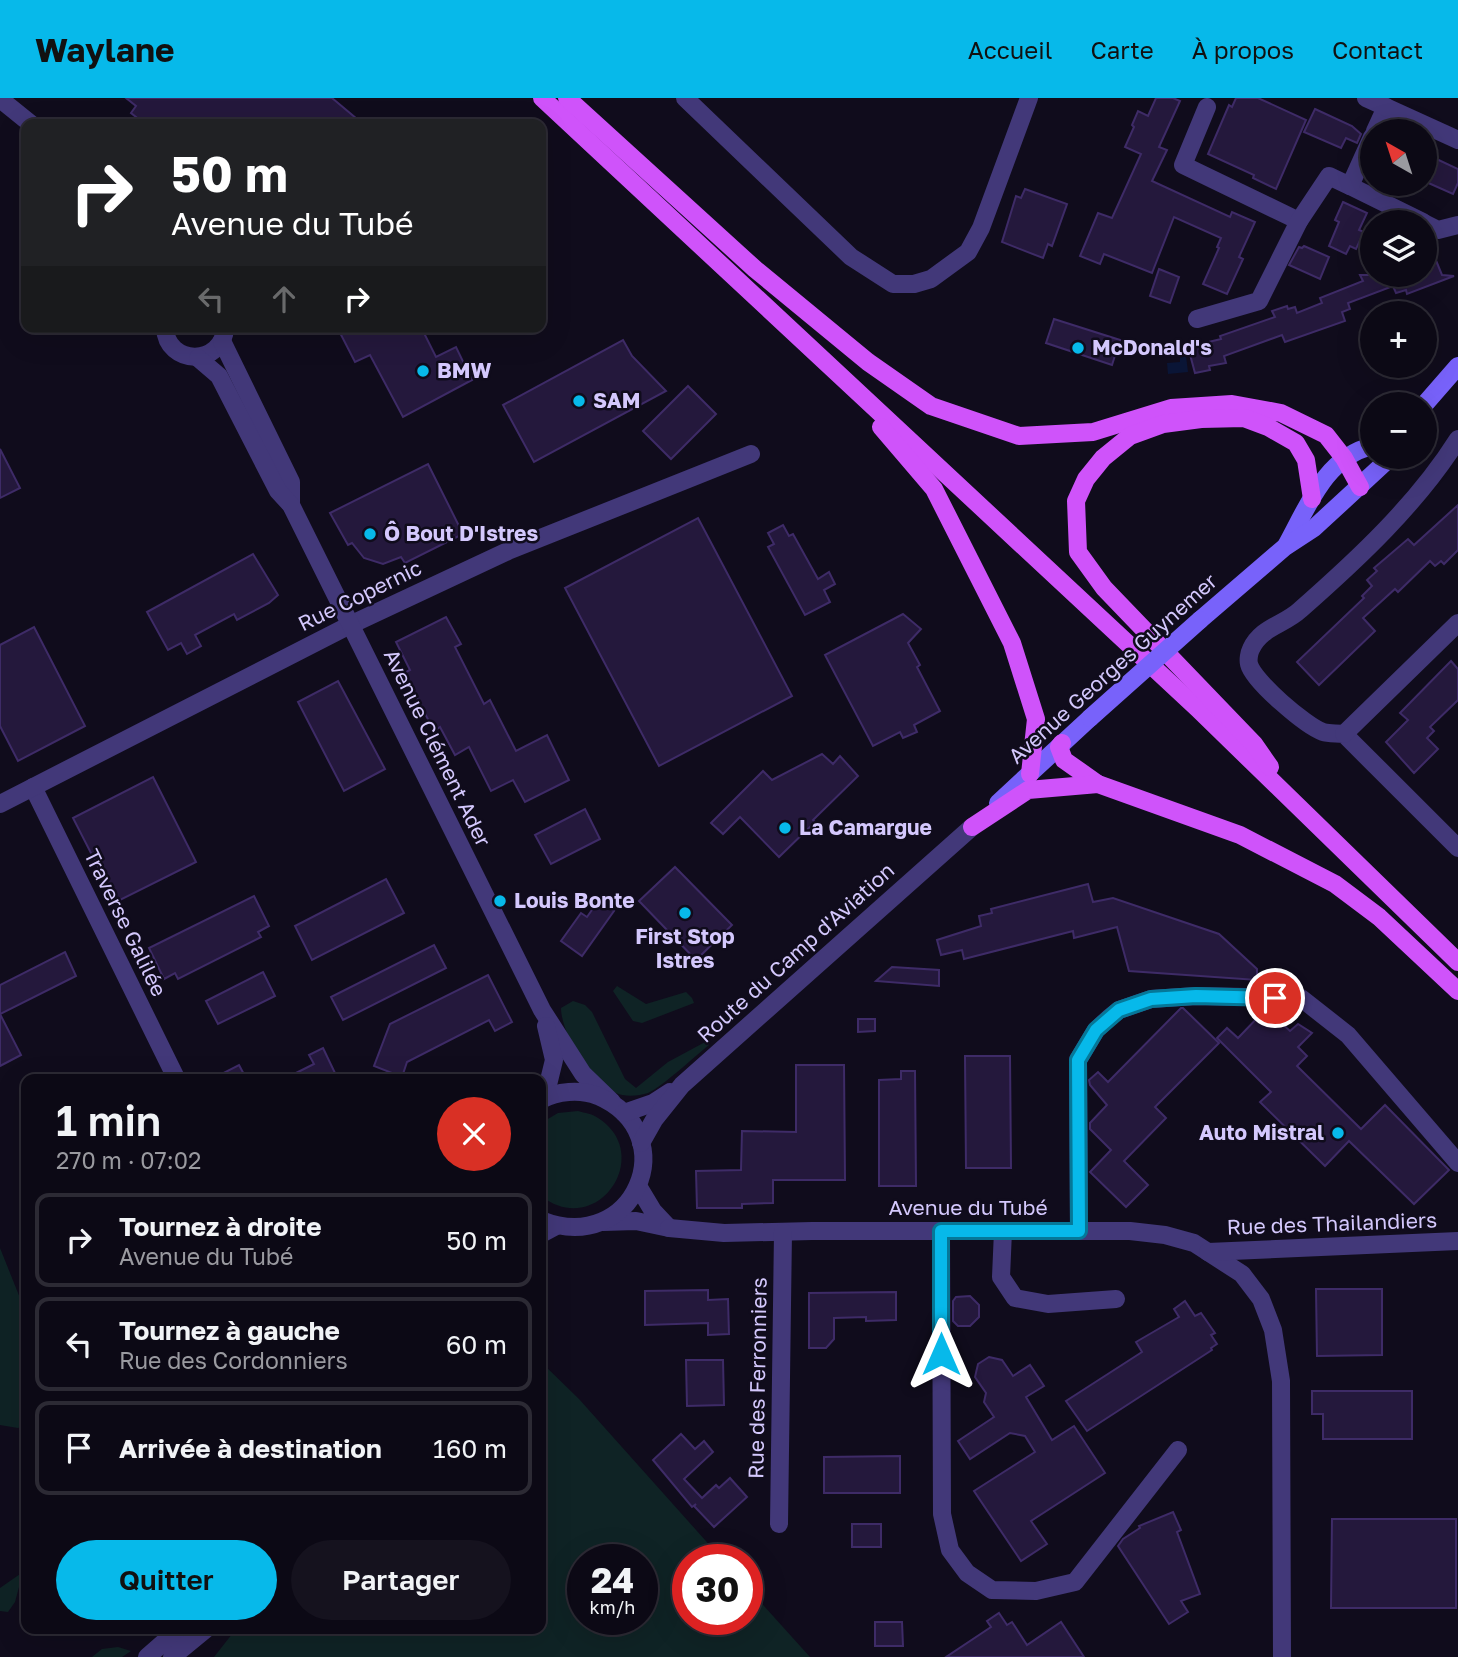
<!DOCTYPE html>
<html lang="fr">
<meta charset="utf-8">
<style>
:root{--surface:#0c0915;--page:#15121e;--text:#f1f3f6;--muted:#9a9aa0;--line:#2c2a34;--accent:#07b9ea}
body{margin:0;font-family:"Golos Text",sans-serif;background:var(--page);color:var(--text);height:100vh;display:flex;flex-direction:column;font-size:26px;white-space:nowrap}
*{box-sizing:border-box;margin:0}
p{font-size:23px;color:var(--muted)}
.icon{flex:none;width:38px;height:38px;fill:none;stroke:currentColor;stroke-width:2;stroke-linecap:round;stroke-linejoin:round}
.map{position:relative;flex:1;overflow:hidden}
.side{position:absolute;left:21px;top:976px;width:525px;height:560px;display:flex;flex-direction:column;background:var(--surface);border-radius:14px;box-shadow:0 7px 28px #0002,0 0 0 2px var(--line)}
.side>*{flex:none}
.banner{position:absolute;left:21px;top:21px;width:525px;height:214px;border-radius:14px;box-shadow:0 7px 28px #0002,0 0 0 2px var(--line);background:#202124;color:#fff;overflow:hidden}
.needle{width:46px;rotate:321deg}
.fabs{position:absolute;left:1360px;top:21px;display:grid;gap:14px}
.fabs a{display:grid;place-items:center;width:77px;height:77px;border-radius:50%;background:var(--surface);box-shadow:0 7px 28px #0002,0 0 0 2px var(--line);font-size:35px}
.speed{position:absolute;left:567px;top:1446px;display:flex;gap:14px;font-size:35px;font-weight:700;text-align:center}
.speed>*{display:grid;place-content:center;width:91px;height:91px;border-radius:50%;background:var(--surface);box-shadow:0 7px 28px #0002,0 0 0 2px var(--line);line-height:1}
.speed small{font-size:18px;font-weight:400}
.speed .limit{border:10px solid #d22;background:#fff;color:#111}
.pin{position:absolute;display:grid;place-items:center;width:60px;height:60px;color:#fff;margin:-30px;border:4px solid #fff;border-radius:50%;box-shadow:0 2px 7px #0007}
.me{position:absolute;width:77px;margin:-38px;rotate:0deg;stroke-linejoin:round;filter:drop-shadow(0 0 5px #0008)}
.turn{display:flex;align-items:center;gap:24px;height:147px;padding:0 35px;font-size:32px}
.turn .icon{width:91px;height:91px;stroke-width:2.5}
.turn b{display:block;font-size:49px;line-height:60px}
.lanes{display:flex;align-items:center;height:66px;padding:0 35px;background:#0003;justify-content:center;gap:35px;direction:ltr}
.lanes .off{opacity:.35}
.round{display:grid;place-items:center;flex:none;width:74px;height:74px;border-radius:37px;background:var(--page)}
.summary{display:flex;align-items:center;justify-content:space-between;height:119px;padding:0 35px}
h1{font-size:42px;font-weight:600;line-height:52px}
.button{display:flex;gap:14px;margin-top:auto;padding:14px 35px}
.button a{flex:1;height:80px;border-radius:42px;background:var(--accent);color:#111;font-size:28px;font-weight:600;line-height:80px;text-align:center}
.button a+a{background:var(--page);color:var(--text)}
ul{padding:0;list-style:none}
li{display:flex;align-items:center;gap:21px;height:94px;margin:0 14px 10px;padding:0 21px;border:4px solid var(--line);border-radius:14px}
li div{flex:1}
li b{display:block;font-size:26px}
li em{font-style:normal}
header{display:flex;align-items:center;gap:42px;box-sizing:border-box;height:98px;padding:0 35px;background:var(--accent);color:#111}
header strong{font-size:33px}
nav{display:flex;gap:38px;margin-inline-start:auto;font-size:24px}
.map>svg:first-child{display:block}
.green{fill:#0f2325;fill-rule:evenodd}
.water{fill:#0a1536}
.building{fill:#24183c;stroke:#3e2b67;stroke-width:2}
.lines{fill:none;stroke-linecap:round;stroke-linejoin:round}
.minor{stroke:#423879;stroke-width:18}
.tertiary{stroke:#423879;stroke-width:18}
.secondary{stroke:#7862fa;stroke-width:18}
.primary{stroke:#cf53fa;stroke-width:18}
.secondary-bridge{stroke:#7862fa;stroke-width:18}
.route-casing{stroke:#057898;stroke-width:18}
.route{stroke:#07b9ea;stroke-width:12}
.poi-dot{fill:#07b9ea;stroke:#100c1c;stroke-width:2.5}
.labels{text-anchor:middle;stroke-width:5;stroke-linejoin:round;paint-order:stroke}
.poi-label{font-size:21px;font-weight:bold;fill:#d4c8fd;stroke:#100c1c;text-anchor:start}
.street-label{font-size:21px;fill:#d4c8fd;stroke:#100c1c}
</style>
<header>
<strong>Waylane</strong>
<nav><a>Accueil</a><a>Carte</a><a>À propos</a><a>Contact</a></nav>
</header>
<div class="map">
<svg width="1458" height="1559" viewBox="0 0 1458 1559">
<rect width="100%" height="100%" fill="#100c1c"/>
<!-- green -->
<g class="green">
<polygon points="617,888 646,906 686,894 692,900 694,905 642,925 633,923 613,893"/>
<path d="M 573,903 L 585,907 L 592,914 L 625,981 L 636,990 L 668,964 L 707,943 L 709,947 C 695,958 662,989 648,995 C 639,998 624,999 616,995 C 591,985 561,935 561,910 Z"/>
<path d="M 578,1013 C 585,1015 593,1016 598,1020 C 655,1056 598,1142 541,1098 L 541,1025 L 558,1015 Z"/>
<polygon points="0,1150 26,1215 26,1326 18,1330 0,1327"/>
<path d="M 541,1264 L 579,1301 L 722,1461 L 688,1461 L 688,1521 L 747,1521 L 747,1489 L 810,1559 L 214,1559 L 236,1531 L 541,1531 ZM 583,1461 L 642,1461 L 642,1521 L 583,1521 Z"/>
<polygon points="23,1474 15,1504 8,1514 0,1513 0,1490"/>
<polygon points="118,1549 131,1553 122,1559 92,1559 102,1551"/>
</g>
<!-- water -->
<polygon class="water" points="1186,258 1188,274 1168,276 1167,265 1180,264 1180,259"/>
<!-- building -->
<g class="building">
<polygon points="126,0 332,0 363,26 145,26 131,15 136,8"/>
<polygon points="1156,0 1173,0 1180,3 1159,49 1167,52 1152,83 1230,119 1232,114 1255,124 1239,159 1243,161 1227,196 1203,186 1219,150 1217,149 1221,140 1174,119 1152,175 1104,156 1100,166 1080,158 1098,115 1112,120 1141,56 1125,49 1134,29 1132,27 1138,13 1148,18"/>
<polygon points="1236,0 1258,0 1306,22 1276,91 1253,80 1254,77 1208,56 1229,7 1232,9"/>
<polygon points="1315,11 1352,28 1361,36 1357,45 1346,40 1341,50 1304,34"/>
<polygon points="1428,57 1458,71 1458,85 1453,96 1424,83 1424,66"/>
<polygon points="1025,91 1067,106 1052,148 1048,146 1043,160 1002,144 1016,98 1021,100"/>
<polygon points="1343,104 1367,115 1359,132 1364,134 1356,151 1350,148 1346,156 1329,148 1339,124 1335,122"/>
<polygon points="1304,148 1329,159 1320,181 1289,167 1299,149 1302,150"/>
<polygon points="1435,160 1442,177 1454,178 1407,196 1406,192 1396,195 1393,188 1348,205 1350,211 1342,214 1345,223 1285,244 1282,237 1224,258 1226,265 1209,268 1210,272 1195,275 1188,249 1221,241 1220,238 1275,219 1272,213 1287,208 1288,211 1295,209 1297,215 1322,205 1320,200 1363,183 1360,177 1424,177 1424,164"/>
<polygon points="1159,171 1179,179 1170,205 1150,198"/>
<polygon points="1054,221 1120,242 1112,267 1046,245"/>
<polygon points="337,229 406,229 409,235 421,229 436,259 456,249 472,282 403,319 370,257 355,264"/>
<polygon points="623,242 632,258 666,293 534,364 503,307"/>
<polygon points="688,288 716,316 671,361 643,333"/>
<polygon points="0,351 20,390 0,400"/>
<polygon points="428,366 463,436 405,465 401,459 383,466 364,460 352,445 348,447 330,415"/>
<polygon points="1458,407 1458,452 1444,466 1441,463 1435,468 1430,463 1398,494 1395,491 1363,520 1375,533 1319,587 1297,564 1364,500 1362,498 1372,488 1367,482 1377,473 1374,470 1408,441 1414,447"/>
<polygon points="698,420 792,598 659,668 565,490"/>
<polygon points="783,427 789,438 793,436 818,481 829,474 835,486 824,492 830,504 805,517 768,449 774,446 768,435"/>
<polygon points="253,456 278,497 269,505 237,522 234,516 195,537 201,548 187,556 181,545 168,552 147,514"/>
<polygon points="903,516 921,531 908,545 920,567 917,569 940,613 914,627 917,634 903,640 900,634 873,648 825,557"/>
<polygon points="446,519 461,546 455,549 484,606 490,602 516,653 547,637 569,682 525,704 513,682 491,693 469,649 455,657 440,629 434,633 404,575 410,572 396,544"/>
<polygon points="34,529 85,628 18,663 0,628 0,547"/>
<polygon points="1451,563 1458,571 1458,602 1430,629 1434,633 1427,640 1438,651 1414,675 1386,644 1408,622 1400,615"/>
<polygon points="338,583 385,671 344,693 298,604"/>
<polygon points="822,656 833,666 840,658 858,678 813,722 815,724 779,759 740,719 723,736 711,725 763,673 772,682"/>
<polygon points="153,679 196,764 116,804 73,720"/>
<polygon points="585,711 600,741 551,766 535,737"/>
<polygon points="675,769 732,827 696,862 639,803"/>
<polygon points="386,781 404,815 312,862 295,828"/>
<polygon points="1088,786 1093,804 1113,800 1219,836 1257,871 1257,882 1129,873 1117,829 1074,840 1073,833 964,861 962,852 941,857 937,842 981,828 979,818 992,815 991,811"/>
<polygon points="254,798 269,828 258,834 261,839 178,881 175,875 164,881 149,850"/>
<polygon points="599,802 614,813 582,858 561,843 581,815 587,819"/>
<polygon points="434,847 446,870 343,922 331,899"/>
<polygon points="65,854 76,878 0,916 21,957 0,968 0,887"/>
<polygon points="892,869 939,872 939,888 876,883"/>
<polygon points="263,874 275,898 218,926 206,903"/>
<polygon points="488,877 512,924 495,933 489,922 407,964 402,979 374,968 390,926"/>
<polygon points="1181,910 1183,910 1219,945 1155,1009 1166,1020 1124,1063 1148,1087 1126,1109 1090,1074 1111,1052 1090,1031 1090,1025 1107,1007 1090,987 1089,982 1098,974 1108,984"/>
<polygon points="1263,914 1276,927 1279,923 1290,933 1298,926 1312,935 1298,949 1307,958 1297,968 1361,1031 1385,1007 1449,1072 1414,1106 1349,1043 1325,1068 1260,1004 1271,994 1217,940 1227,930 1238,940"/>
<polygon points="858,921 875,921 875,933 858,934"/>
<polygon points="323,950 335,975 321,982 282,982 314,966 309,957"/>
<polygon points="965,958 1010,958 1011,1070 966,1070"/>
<polygon points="239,967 247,982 210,982"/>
<polygon points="796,967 844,967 845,1082 773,1082 773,1105 742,1106 742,1110 697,1110 696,1073 741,1072 742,1033 796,1034"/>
<polygon points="901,973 915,973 916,1088 879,1088 879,982 901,981"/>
<polygon points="1316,1191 1382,1191 1382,1257 1317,1258"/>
<polygon points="708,1192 708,1202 728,1201 729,1236 708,1237 708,1225 645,1227 645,1193"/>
<polygon points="896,1194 896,1222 866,1223 866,1219 834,1220 834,1241 826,1250 809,1250 809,1195"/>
<polygon points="970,1198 979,1207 979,1219 970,1228 958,1228 953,1223 953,1203 956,1199"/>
<polygon points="1185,1203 1195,1218 1201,1215 1215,1235 1211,1237 1217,1246 1211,1250 1212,1252 1087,1333 1066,1303 1142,1254 1136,1244 1179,1219 1174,1211"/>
<polygon points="989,1259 1002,1262 1013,1278 1030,1267 1044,1288 1026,1299 1052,1342 1074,1328 1105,1375 1031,1423 1047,1446 1021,1463 974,1393 1035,1354 1025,1338 1010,1335 970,1361 958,1343 994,1319 984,1304 986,1295 975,1279 978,1266"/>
<polygon points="686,1262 723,1262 724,1307 687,1308"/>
<polygon points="1312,1293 1412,1293 1412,1341 1323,1341 1323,1316 1312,1316"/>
<polygon points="681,1336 695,1351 704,1343 713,1354 684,1381 702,1400 716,1387 719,1390 730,1380 747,1399 714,1429 694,1408 696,1406 692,1409 653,1362"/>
<polygon points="900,1358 900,1395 824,1395 824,1359"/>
<polygon points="1173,1414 1181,1432 1177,1434 1200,1496 1181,1503 1188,1514 1169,1526 1118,1448 1123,1441 1140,1430 1139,1428"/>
<polygon points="1332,1421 1456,1421 1456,1510 1331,1510"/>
<rect x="852" y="1426" width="29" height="23"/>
<polygon points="999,1515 1007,1527 1012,1524 1027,1547 1061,1524 1084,1559 946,1559 991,1529 987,1523"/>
<polygon points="875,1524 902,1524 903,1548 875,1548"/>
</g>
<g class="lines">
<!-- minor -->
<g class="minor">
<polyline points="1207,9 1183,67 1299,123"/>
<polyline points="1375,33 1386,9"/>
<polyline points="1350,88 1423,124"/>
<polyline points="1424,125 1438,132 1458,127"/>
<polyline points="1197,221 1259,203 1299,123 1329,78 1350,88 1372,39"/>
<path d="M 1458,341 C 1417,406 1358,461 1300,512 C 1284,527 1261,529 1251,551 C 1249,555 1248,562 1249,566 C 1253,583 1306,628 1323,634 C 1329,636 1337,635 1344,636 L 1458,750"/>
<polyline points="1344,636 1458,525"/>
<polyline points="33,689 177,982"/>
<polyline points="0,706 350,527 508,453 751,356"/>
<polyline points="603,1124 636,1123 669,1130 653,1113 638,1088"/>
<polyline points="669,1130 724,1135 812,1133 1130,1133 1165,1137 1194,1145 1242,1176 1261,1201 1273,1232 1281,1283 1282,1559"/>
<polyline points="941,1133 942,1416 950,1452 967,1475 992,1492 1036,1493 1075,1484 1178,1352"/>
<polyline points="1003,1133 1001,1179 1015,1200 1048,1206 1116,1201"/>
<polyline points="1079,1133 1078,962 1096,932 1109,920 1119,912 1151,901 1196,898 1301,900 1348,937 1458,1065"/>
<polyline points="541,1136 556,1128"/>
<polyline points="1208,1154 1458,1143"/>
<polyline points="779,1426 783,1134"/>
<polyline points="147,1559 179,1531"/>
<polyline points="172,1559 206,1531"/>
</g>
<!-- tertiary -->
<g class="tertiary">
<polyline points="685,0 851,159 893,186 914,186 931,181 968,154 981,130 1029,0"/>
<polyline points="1366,0 1458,42"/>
<polyline points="0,1 31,26"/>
<path d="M 165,229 C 166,269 224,268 225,229"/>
<polyline points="222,243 291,384 291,407"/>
<polyline points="198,260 219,278 278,393 291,407 542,912 583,976 612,1004"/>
<polyline points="545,999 554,962 546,928"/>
<path d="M 541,1002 C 557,993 580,991 598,998 C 686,1036 634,1159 541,1122"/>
<polyline points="624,1015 653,1005 670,994"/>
<polyline points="641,1045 654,1022 682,987 972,729"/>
</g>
<!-- secondary -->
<g class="secondary">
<polyline points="1424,307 1458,268"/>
<path d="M 1287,446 C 1308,408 1326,359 1372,348"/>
<polyline points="1200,522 1285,449 1314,430 1391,359"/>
<polyline points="998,705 1090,620"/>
</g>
<!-- primary -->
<g class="primary">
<polyline points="542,0 1198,611 1458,864"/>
<polyline points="567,0 755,171 868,264 931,308 1019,338 1093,334 1171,310 1232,306 1281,315 1326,337 1344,360 1360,389"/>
<polyline points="881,329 934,391 1012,545 1036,621 1030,676"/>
<polyline points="1062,645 1059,649 1064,662 1098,686"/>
<polyline points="1270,669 1254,646 1104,490 1078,454 1076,403 1086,381 1103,360 1130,338 1163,326 1201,321 1244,320 1268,329 1296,345 1306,362 1312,401"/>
<polyline points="972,729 1028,692 1098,686 1240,737 1335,786 1379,819 1458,893"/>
</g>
<!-- secondary-bridge -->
<polyline class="secondary-bridge" points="1090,620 1200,522"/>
</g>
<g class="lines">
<!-- route casing -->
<g class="route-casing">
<polyline id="route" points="941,1256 941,1133 1079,1133 1078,962 1096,932 1119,912 1151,901 1196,898 1275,900"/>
</g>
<!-- route -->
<use href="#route" class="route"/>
</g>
<!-- markers -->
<g class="poi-dot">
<circle cx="1078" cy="250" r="7"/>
<circle cx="423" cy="273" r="7"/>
<circle cx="579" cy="303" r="7"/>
<circle cx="370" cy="436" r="7"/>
<circle cx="785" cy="730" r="7"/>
<circle cx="500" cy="803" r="7"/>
<circle cx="685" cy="815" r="7"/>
<circle cx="1338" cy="1035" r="7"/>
</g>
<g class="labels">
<!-- poi labels -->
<g class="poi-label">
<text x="1092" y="257">McDonald's</text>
<text x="437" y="280">BMW</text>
<text x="593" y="310">SAM</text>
<text x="384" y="443">Ô Bout D'Istres</text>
<text x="799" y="737">La Camargue</text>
<text x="514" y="810">Louis Bonte</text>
<text x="685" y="846" text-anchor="middle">First Stop<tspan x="685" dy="24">Istres</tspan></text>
<text x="1324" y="1042" text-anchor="end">Auto Mistral</text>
</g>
<!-- street labels -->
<g class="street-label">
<text transform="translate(360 498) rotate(-26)" y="7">Rue Copernic</text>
<text transform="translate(1113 571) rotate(-42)" y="7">Avenue Georges Guynemer</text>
<text transform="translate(437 650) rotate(64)" y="7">Avenue Clément Ader</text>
<text transform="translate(125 825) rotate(64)" y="7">Traverse Galilée</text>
<text transform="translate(796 855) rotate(-42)" y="7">Route du Camp d'Aviation</text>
<text x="968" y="1117">Avenue du Tubé</text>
<text transform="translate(1332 1126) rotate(-2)" y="7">Rue des Thailandiers</text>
<text transform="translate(758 1280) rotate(-89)" y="7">Rue des Ferronniers</text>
</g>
</g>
</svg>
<div class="fabs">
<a><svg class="needle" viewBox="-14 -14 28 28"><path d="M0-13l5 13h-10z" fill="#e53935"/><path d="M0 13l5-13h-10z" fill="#9a9aa0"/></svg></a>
<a><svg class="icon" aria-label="layers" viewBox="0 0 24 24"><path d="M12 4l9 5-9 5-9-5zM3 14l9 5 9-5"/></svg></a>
<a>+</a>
<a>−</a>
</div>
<div class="speed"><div>24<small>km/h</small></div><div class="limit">30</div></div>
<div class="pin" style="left:1275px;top:900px;background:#d93025"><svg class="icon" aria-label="arrive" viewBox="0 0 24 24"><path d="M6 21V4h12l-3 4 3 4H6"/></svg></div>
<svg class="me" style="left:941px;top:1256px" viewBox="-20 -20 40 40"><path d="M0-17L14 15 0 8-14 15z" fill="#07b9ea" stroke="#fff" stroke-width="4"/></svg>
<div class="banner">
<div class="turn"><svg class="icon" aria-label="right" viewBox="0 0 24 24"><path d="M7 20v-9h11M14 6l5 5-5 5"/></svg><div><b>50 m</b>Avenue du Tubé</div></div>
<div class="lanes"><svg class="icon off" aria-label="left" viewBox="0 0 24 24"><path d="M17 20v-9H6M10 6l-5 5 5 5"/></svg><svg class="icon off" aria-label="ahead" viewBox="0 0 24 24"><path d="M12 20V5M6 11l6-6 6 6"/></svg><svg class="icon" aria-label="right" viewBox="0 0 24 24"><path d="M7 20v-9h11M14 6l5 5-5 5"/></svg></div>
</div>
<section class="side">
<div class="summary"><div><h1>1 min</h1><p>270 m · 07:02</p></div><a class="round" style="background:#d93025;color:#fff"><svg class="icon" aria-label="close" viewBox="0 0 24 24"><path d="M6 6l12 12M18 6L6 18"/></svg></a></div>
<ul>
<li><svg class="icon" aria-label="right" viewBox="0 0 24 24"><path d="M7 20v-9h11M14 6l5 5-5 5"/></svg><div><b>Tournez à droite</b><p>Avenue du Tubé</p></div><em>50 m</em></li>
<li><svg class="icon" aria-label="left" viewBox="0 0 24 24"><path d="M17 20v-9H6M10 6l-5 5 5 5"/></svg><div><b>Tournez à gauche</b><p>Rue des Cordonniers</p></div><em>60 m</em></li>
<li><svg class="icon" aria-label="arrive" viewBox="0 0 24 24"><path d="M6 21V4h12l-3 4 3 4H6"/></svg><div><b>Arrivée à destination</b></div><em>160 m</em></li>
</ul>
<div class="button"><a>Quitter</a><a>Partager</a></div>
</section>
</div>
